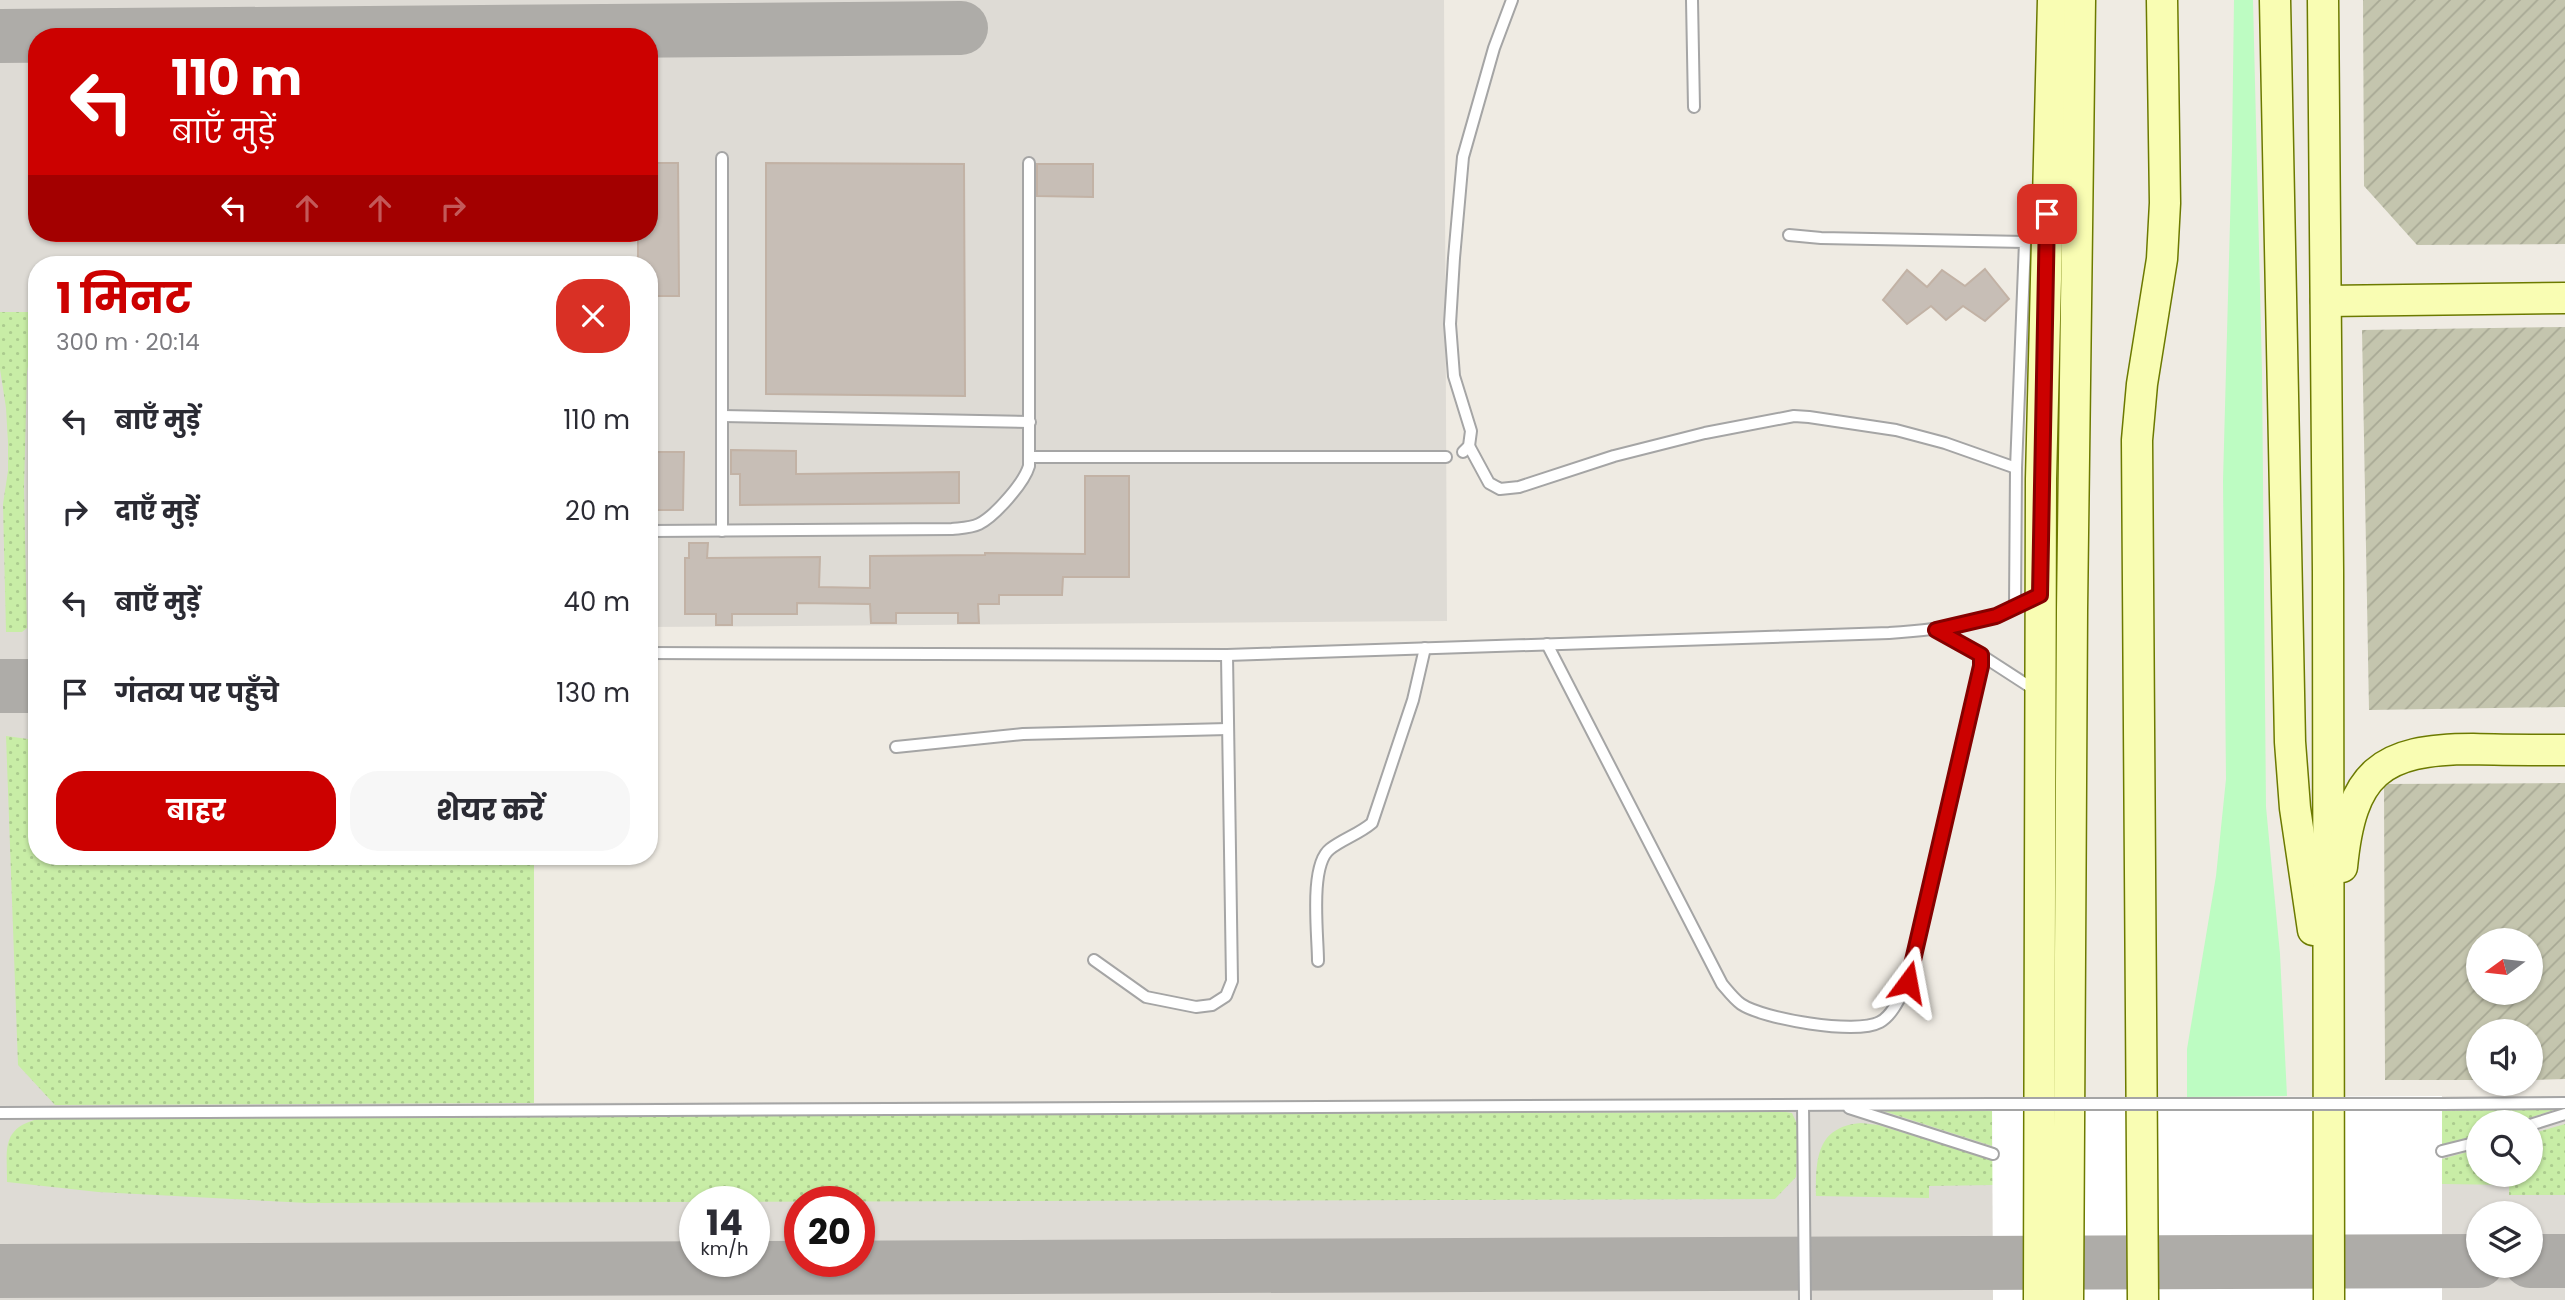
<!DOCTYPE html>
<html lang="hi">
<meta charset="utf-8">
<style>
:root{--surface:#fff;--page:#f7f7f7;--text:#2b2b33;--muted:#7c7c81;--accent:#cc0100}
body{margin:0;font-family:Poppins,"Noto Sans Devanagari",sans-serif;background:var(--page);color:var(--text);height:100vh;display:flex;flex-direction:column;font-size:26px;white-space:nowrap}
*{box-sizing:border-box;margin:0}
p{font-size:23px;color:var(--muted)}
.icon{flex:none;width:38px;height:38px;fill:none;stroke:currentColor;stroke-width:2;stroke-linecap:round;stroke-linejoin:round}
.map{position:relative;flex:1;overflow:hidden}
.panel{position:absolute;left:28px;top:256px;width:630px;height:609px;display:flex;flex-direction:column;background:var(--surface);border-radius:28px;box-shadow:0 2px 5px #0004}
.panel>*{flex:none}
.guide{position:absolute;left:28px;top:28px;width:630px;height:214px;border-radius:28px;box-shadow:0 2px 5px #0004;background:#cc0100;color:#fff;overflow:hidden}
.needle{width:46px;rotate:255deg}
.buttons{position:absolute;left:2466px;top:928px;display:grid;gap:14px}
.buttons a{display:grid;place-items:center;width:77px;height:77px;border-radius:50%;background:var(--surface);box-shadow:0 2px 5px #0004;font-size:35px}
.speed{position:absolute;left:679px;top:1186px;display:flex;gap:14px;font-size:35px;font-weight:700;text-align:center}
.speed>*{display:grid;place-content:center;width:91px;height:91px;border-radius:50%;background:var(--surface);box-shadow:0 2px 5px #0004;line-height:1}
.speed small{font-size:18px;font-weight:400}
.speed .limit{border:10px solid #d22;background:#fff;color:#111}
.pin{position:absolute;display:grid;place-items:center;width:60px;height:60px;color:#fff;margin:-30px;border-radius:14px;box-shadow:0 4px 10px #0006}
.me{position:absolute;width:77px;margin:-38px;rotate:13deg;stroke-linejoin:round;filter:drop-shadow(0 0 5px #0008)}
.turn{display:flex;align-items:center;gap:24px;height:147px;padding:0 28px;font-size:32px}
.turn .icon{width:91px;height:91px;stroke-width:2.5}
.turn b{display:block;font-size:49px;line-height:60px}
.lanes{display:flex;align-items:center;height:66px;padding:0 28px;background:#0003;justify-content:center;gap:35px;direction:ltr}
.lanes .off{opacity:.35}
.round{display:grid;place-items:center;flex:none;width:74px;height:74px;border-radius:28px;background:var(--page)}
.headline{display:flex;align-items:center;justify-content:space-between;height:119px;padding:0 28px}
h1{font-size:42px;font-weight:700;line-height:52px;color:var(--accent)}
.primary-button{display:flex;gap:14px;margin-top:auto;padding:14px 28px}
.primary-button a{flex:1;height:80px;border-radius:28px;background:var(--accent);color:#fff;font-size:28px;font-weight:700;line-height:80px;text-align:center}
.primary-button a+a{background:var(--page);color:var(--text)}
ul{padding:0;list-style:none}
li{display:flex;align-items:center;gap:21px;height:91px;padding:0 28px}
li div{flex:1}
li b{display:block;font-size:26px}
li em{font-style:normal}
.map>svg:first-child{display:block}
.airport{fill:#dedbd5;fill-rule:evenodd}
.construction{fill:url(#construction-furrows);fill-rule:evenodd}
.grass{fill:url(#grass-dots)}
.park{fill:#bdfcc2}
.pier{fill:#fff}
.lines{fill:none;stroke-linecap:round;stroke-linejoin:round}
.taxiway{stroke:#aeaca8;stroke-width:54}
.building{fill:#c7beb6;stroke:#c2b2a5;stroke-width:2}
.lane-casing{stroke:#a5a5a5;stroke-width:14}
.secondary-casing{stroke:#6c7a00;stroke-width:33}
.lane{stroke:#fff;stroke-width:10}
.secondary{stroke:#f9fdb3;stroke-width:30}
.lane-bridge-casing{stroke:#a5a5a5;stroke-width:14;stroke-linecap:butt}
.lane-bridge{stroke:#fff;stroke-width:10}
.route-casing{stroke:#850100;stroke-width:18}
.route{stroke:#cc0100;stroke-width:12}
</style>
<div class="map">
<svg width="2565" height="1300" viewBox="0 0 2565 1300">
<defs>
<pattern id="construction-furrows" width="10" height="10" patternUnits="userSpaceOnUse" patternTransform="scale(1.75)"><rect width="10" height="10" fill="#c4c5ae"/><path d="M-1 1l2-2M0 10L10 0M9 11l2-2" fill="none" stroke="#a8a995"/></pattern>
<pattern id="grass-dots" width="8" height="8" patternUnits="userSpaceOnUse" patternTransform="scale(1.75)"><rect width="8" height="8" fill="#c8eda6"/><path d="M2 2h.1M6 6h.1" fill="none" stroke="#abcb8e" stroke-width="1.8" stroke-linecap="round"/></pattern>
</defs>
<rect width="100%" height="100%" fill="#efebe3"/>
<!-- airport -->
<path class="airport" d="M 0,0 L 1444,0 L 1447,621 L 649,627 L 649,264 L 37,264 L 37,856 L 534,856 L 534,1103 L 2565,1096 L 2565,1300 L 0,1300 ZM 37,37 L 649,37 L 649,233 L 37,233 ZM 2478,1122 L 2530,1122 L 2530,1174 L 2478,1174 ZM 695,1202 L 754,1202 L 754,1262 L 695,1262 ZM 800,1202 L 859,1202 L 859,1262 L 800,1262 ZM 2478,1213 L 2530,1213 L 2530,1265 L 2478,1265 Z"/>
<!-- construction -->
<g class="construction">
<polygon points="2363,0 2565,0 2565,244 2417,245 2364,186"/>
<polygon points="2565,327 2565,707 2369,710 2362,330"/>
<path d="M 2565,783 L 2565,1079 L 2531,1080 L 2530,1031 L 2478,1031 L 2478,1080 L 2385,1080 L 2384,784 ZM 2478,940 L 2530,940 L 2530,992 L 2478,992 Z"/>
</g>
<!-- grass -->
<g class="grass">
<polygon points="0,312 37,312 37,343 30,354 27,372 24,488 27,628 22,632 6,632 3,504 8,471 8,443 6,408 0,369"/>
<polygon points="6,736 28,739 28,770 37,770 37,856 534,856 534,1103 55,1105 18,1065"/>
<polygon points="2559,1108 2518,1122 2478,1122 2478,1134 2442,1146 2442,1109"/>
<polygon points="1877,1109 1992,1111 1992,1146"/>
<path d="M 1786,1112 L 1792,1113 L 1798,1126 L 1796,1177 L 1775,1199 L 307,1203 L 98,1192 L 7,1182 C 7,1147 1,1128 41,1118 Z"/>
<path d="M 1861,1123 L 1878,1125 L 1993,1160 L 1993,1185 L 1929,1186 L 1929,1198 L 1816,1196 C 1816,1159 1816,1127 1861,1123 Z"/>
<polygon points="2565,1124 2565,1195 2509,1195 2509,1185 2442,1184 2442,1159 2478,1149 2478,1174 2530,1174 2531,1134"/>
</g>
<!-- park -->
<polygon class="park" points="2234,0 2253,0 2262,372 2266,807 2280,954 2287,1096 2187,1097 2187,1049 2216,876 2226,779 2223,481 2232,148"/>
<!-- pier -->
<polygon class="pier" points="2442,1096 2442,1300 1993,1300 1992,1098"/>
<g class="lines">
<!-- taxiway -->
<g class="taxiway">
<polyline points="0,36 961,28"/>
<polyline points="0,686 37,686"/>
<polyline points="2530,1261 2565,1261"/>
<polyline points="0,1271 2478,1261"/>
</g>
</g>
<!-- building -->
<g class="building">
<polygon points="649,163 678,163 679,296 649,296 649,264 638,264 638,233 649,233"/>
<polygon points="766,163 964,164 965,396 766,394"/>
<polygon points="1037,164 1093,164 1093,197 1037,196"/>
<polygon points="1985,269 2009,299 1985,321 1963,306 1946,320 1931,306 1907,324 1883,300 1907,270 1927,287 1942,270 1965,286"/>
<polygon points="731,450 796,451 796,474 959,472 959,503 740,505 740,474 731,474"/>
<polygon points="649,452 684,452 683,510 649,510"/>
<polygon points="1085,476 1129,476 1129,577 1063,577 1062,595 999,595 999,604 978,604 979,623 958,623 958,613 896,613 896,623 871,623 870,604 797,603 797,614 732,614 732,625 716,625 716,614 685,614 685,558 689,558 689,543 708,543 707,558 820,557 819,587 870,588 870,556 985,555 985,553 1085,554"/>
</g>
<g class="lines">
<!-- lane casing -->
<g class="lane-casing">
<g id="lane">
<polyline points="1692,0 1694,107"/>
<polyline points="1789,235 1821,238 2025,242 2016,468 2015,608"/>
<polyline points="722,416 1030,422"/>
<polyline points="1469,446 1489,483 1500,489 1519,487 1614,456 1705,433 1794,416 1809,417 1896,430 1945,443 2016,468"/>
<polyline points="1463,452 1469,446 1471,431 1454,376 1450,324 1454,258 1463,157 1494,48 1512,0"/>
<polyline points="1030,457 1446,457"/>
<path d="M 651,531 L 952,529 C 960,528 971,528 979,524 C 995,516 1024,483 1029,466 L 1029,163"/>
<polyline points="722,531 722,158"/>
<path d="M 1547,644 L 1722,984 C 1728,991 1734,999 1741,1004 C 1763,1019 1856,1035 1880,1022 C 1893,1015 1901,995 1908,982 L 1981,666 L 1981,655 L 1937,630"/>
<path d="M 649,653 L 1227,655 L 1889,633 C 1949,629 1984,624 2038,596"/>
<polyline points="1981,655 2035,690"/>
<polyline points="896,747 1023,734 1228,729"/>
<polyline points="1094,960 1146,997 1196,1007 1212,1005 1226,996 1232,981 1227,655"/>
<path d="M 1318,961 C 1318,935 1309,865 1330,849 C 1343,839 1359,834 1372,823 L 1413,700 L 1425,648"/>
<polyline points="2442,1104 2565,1103"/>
<polyline points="1803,1105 1805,1300"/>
<polyline points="1849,1108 1993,1154"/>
<polyline points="0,1113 1992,1104"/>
<polyline points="2530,1125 2565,1114"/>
<polyline points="2442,1151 2478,1142"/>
</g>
</g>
<!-- secondary casing -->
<g class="secondary-casing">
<g id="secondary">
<polyline points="2275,0 2290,742 2295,808 2313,930"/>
<polyline points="2323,0 2328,571 2329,1300"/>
<polyline points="2326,301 2565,298"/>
<path d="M 2342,867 C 2351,773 2380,749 2473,749 C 2504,750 2534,750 2565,750"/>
<polyline points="2039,1300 2041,479 2053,0"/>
<polyline points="2068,1300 2072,610 2080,0"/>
<polyline points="2143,1300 2137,440 2142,384 2162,259 2165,203 2162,0"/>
</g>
</g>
<!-- lane -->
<use href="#lane" class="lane"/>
<!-- secondary -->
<use href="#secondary" class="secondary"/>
<!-- lane-bridge casing -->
<g class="lane-bridge-casing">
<polyline id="lane-bridge" points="1992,1104 2442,1104"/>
</g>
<!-- lane-bridge -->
<use href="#lane-bridge" class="lane-bridge"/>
</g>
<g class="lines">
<!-- route casing -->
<g class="route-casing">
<polyline id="route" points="1908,982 1981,666 1981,655 1936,630 1996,616 2040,595 2047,214"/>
</g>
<!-- route -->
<use href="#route" class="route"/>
</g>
</svg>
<div class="buttons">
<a><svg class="needle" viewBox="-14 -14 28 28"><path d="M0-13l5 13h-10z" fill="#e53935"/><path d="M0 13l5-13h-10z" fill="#7c7c81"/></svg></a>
<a><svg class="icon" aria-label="sound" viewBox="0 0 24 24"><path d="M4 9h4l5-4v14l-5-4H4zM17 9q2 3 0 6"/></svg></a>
<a><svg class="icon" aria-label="search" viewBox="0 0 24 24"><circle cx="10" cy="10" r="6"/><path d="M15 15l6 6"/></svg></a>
<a><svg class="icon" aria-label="layers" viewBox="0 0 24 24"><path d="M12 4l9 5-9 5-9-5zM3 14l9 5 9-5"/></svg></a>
</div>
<div class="speed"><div>14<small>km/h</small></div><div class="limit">20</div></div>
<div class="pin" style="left:2047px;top:214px;background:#d93025"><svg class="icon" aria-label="arrive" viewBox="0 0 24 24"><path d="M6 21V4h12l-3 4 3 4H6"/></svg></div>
<svg class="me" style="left:1908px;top:982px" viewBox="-20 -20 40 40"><path d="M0-17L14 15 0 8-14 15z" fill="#cc0100" stroke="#fff" stroke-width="4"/></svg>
<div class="guide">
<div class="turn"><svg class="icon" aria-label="left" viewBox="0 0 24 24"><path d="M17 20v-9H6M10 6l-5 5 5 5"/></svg><div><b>110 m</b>बाएँ मुड़ें</div></div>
<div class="lanes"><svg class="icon" aria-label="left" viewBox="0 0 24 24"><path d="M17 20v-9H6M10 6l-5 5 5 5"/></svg><svg class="icon off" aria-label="ahead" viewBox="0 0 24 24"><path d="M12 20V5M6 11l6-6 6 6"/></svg><svg class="icon off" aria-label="ahead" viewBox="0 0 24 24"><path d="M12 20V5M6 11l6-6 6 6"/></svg><svg class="icon off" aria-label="right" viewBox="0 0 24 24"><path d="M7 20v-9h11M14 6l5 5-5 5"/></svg></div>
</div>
<section class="panel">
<div class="headline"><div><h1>1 मिनट</h1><p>300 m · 20:14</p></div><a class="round" style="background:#d93025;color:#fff"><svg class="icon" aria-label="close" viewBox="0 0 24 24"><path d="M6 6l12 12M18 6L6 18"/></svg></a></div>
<ul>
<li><svg class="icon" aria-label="left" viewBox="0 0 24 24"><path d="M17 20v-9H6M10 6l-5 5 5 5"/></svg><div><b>बाएँ मुड़ें</b></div><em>110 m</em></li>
<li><svg class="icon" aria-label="right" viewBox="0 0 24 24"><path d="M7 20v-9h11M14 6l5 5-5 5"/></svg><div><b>दाएँ मुड़ें</b></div><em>20 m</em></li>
<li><svg class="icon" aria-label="left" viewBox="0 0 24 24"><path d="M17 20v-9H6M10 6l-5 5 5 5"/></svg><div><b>बाएँ मुड़ें</b></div><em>40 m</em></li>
<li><svg class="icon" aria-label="arrive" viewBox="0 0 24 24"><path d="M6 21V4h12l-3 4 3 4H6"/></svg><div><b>गंतव्य पर पहुँचे</b></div><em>130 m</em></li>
</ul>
<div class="primary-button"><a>बाहर</a><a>शेयर करें</a></div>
</section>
</div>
